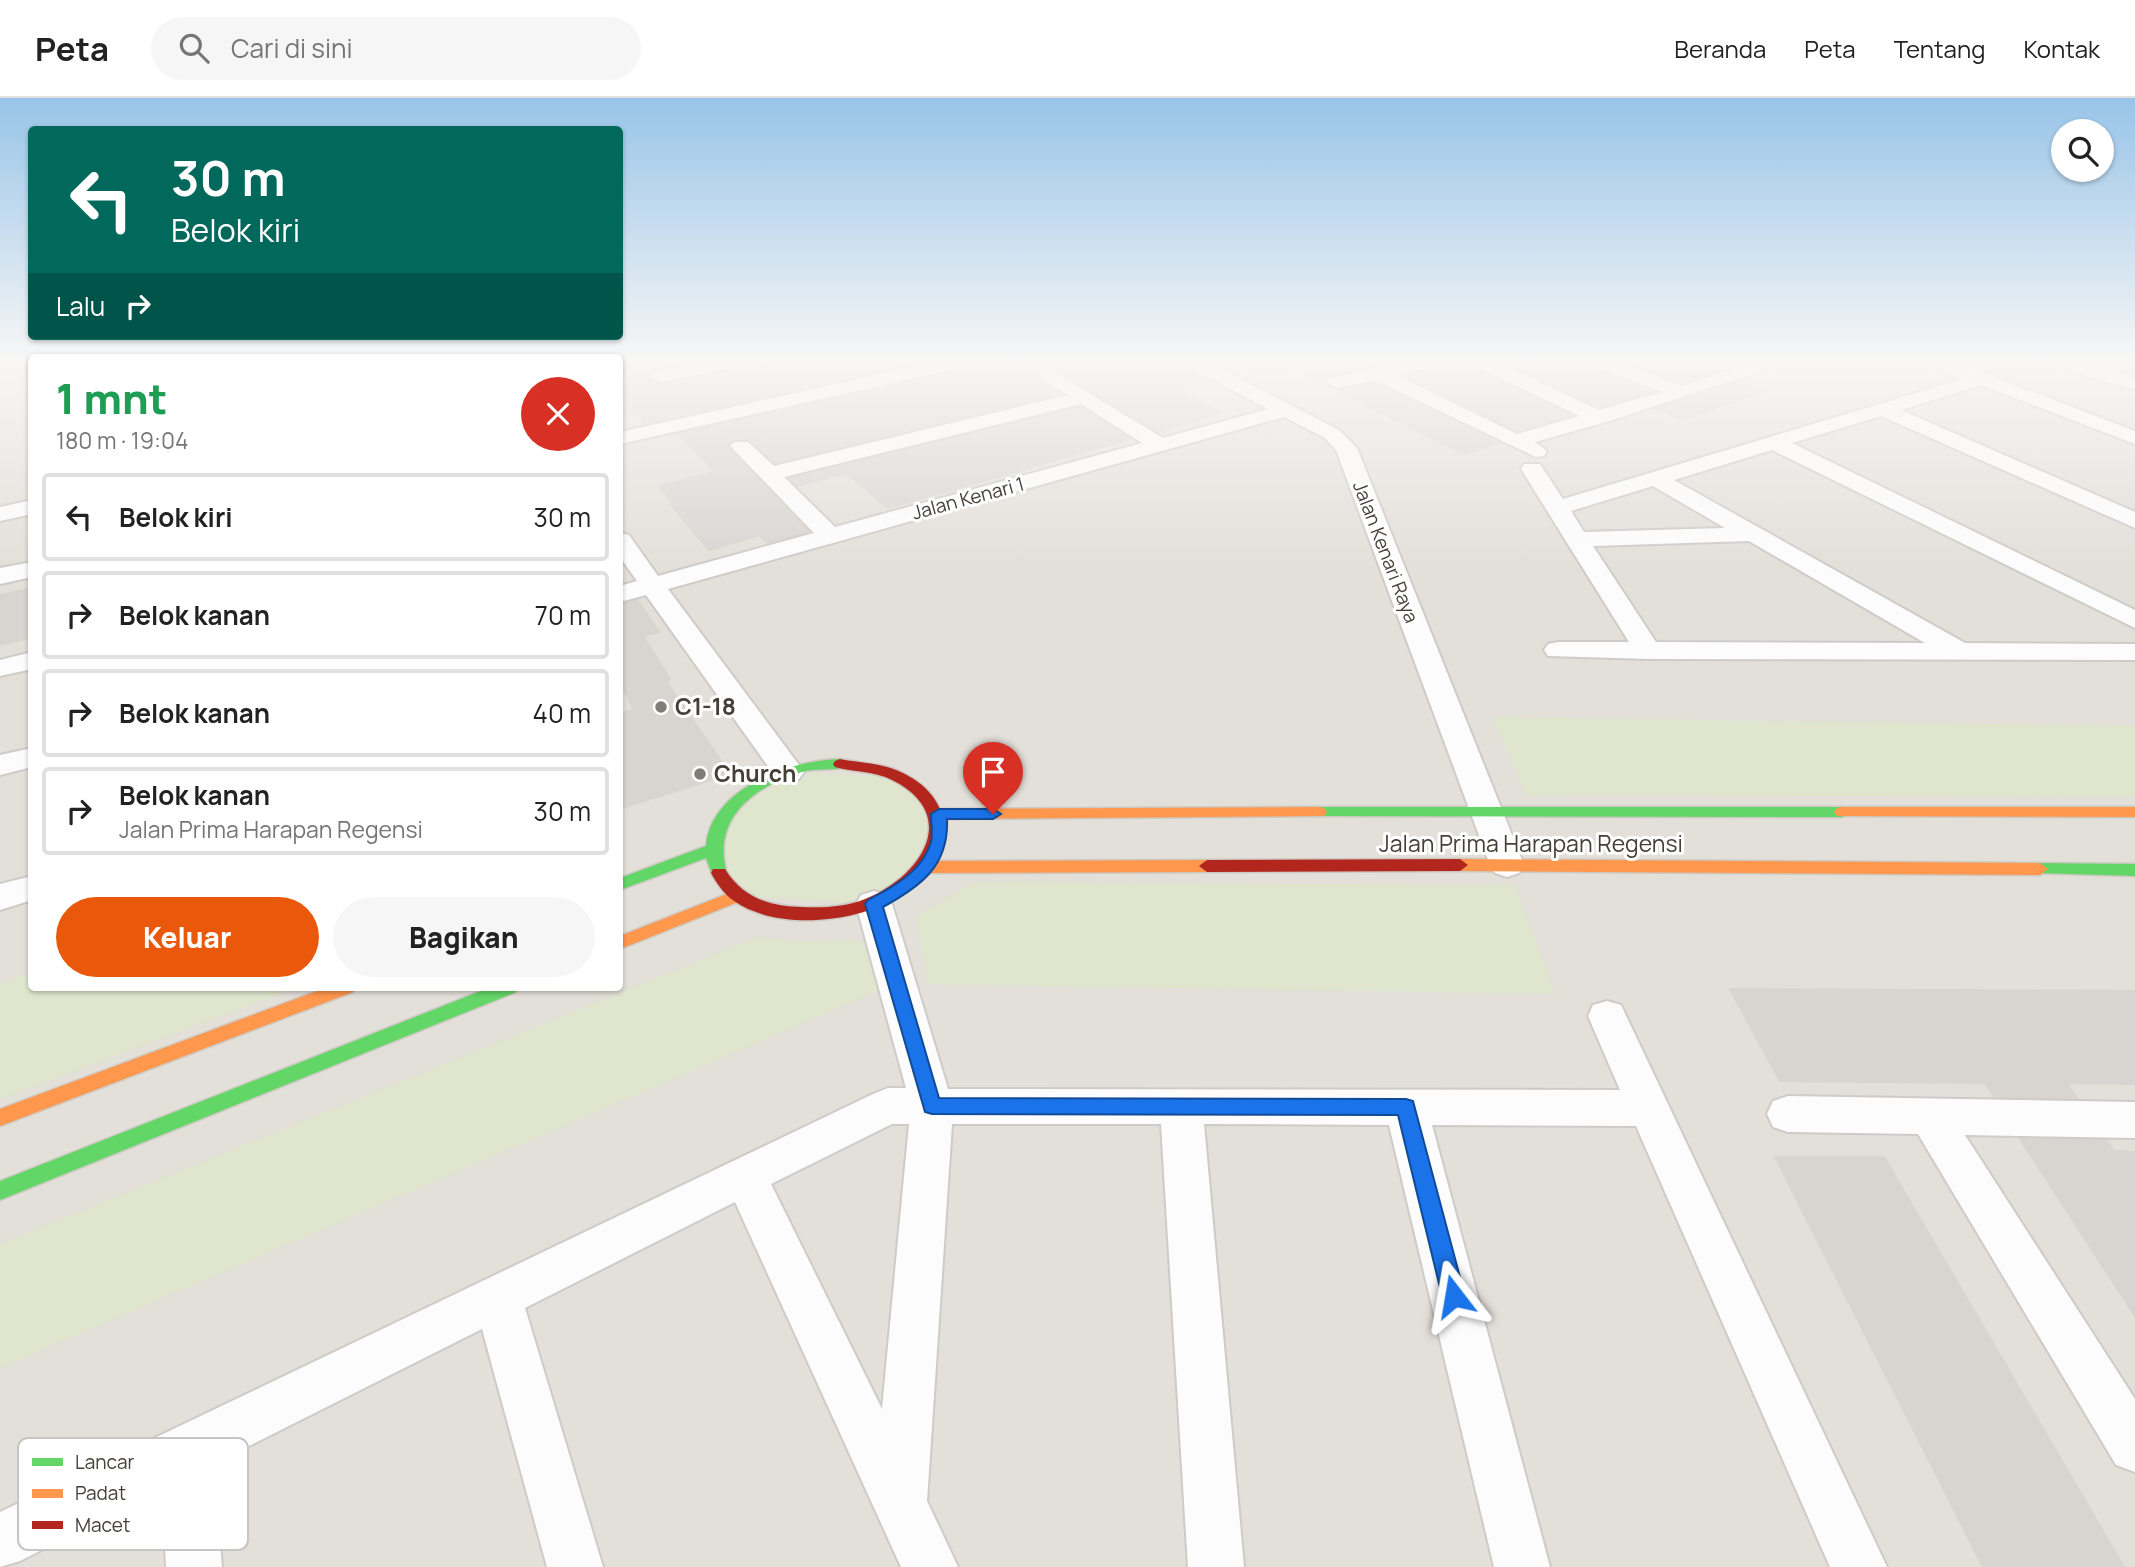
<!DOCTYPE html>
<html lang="id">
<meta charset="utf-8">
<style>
:root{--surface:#fff;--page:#f6f6f6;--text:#222;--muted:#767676;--line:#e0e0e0;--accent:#ea580c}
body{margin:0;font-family:Manrope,sans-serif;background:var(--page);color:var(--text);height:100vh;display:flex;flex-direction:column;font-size:26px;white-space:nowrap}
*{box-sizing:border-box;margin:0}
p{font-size:23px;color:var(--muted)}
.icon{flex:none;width:38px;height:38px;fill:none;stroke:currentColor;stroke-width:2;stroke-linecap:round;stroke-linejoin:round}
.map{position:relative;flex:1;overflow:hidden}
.sheet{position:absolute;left:28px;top:256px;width:595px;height:637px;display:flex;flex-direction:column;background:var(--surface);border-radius:7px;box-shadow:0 2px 5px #0004}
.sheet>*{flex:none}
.banner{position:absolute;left:28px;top:28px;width:595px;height:214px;border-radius:7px;box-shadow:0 2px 5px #0004;background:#00695c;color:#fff;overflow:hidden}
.tools{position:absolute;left:2051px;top:21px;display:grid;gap:14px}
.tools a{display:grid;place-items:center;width:63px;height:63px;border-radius:50%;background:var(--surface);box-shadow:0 2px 5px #0004;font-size:35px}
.pin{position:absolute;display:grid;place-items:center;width:60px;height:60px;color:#fff;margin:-72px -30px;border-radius:50% 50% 50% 0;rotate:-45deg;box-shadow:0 0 7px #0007}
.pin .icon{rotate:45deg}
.me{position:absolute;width:77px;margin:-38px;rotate:346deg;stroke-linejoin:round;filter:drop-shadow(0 0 5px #0008)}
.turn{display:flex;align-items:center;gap:24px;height:147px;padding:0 28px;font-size:32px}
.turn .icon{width:91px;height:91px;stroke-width:2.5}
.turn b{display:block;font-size:49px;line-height:60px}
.then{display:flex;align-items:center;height:66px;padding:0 28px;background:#0003;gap:14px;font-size:26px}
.round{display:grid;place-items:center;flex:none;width:74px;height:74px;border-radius:37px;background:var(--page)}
.head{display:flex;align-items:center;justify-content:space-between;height:119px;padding:0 28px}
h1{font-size:42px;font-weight:800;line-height:52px;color:#1e9e55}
.button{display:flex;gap:14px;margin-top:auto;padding:14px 28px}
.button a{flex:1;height:80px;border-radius:42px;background:var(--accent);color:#fff;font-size:28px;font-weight:800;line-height:80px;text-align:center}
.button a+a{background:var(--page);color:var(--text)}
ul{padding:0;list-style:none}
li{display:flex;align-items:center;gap:21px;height:88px;margin:0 14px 10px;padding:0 14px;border:4px solid var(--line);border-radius:7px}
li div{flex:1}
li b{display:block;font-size:26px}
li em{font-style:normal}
header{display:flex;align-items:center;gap:42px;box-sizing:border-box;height:98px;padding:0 35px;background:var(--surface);border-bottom:2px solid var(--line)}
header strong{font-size:33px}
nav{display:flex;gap:38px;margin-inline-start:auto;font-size:24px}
.search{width:490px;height:63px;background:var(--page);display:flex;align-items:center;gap:18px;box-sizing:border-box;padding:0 24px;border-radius:38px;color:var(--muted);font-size:26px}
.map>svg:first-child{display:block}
.residential{fill:#e3dfd9}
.green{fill:#dfe6cd}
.building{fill:#d8d5d1;stroke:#d8d4d0;stroke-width:2}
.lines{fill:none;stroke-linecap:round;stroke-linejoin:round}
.street-casing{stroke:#cecbc8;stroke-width:4}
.fast-casing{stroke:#cec9c2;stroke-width:3}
.slow-casing{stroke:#cec9c2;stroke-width:3}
.jam-casing{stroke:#cec9c2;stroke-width:3}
.street{fill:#fdfcfc;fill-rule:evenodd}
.fast{fill:#63d668;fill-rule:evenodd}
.slow{fill:#ff974d;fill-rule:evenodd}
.jam{fill:#b3261e;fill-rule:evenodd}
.route{fill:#1a73e8;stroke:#114b97;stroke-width:2}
.poi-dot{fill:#817c76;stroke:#fff;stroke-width:2.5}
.labels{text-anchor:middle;stroke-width:6;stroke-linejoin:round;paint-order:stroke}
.far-street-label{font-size:19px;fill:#453f38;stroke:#fff}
.poi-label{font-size:23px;font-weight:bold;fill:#453f38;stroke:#fff;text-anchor:start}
.street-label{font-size:23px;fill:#453f38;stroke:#fff}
.key{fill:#fff;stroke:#c7c5c3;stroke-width:2}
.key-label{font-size:19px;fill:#453f38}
</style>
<header>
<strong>Peta</strong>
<div class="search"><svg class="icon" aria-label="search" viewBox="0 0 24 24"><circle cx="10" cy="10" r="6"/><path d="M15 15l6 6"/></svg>Cari di sini</div>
<nav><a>Beranda</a><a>Peta</a><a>Tentang</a><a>Kontak</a></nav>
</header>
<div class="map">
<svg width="2135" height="1469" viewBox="0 0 2135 1469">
<rect width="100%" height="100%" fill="#f0edea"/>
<!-- residential -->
<polygon class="residential" points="0,263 31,263 32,889 620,889 620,263 1292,263 1303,269 1327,263 2135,263 2135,1469 0,1469"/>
<!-- green -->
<g class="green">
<polygon points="1493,619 2135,628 2135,699 1526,697"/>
<polygon points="788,674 903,679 940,742 874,806 737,798 716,731"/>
<polygon points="975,784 1515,787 1555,896 928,886 916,818"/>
<polygon points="758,839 812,844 859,842 896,885 0,1270 0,1146"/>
<polygon points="31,875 32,889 298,889 0,1001 0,886"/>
</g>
<!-- building -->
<g class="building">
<polygon points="620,263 695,263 652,272 648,279 662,287 778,263 927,263 645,325 636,315 620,318"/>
<polygon points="975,263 1180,263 1184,269 1209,283 1177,291 1222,315 1158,334 1048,268 1040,272 1038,278 1041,283 1061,296 775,365 750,342 734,341 728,346 728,350 809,434 767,445 760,437 709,452 671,407 674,406 659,388 715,374 678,336 965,272"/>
<polygon points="1212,263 1243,263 1244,273 1236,275"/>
<polygon points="1276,263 1398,263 1329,277 1324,284 1331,289"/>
<polygon points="1447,263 1468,263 1472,269 1572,317 1517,333 1404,278 1444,270"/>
<polygon points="1501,263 1586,263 1589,269 1654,294 1599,309"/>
<polygon points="1621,263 1681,263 1713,275 1682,285"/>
<polygon points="1738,284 1765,293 1683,322 1655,311"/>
<polygon points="1375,285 1500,345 1464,356 1338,293"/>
<polygon points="1081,309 1131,341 888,410 846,375 797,388 789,380"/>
<polygon points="32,490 32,539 0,547 0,497"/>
<polygon points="637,502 659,534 643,538 670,581 666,583 730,676 620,711 620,616 634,611 620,585 620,506"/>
<polygon points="1730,891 2135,893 2135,986 2067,985 2077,1000 1994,999 1985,985 1780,983"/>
<polygon points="2020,1041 2106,1042 2114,1053 2135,1054 2135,1218"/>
<polygon points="1775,1059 1884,1059 2124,1469 1983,1469"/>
</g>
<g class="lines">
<!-- street casing -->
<g class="street-casing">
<g id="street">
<polygon points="708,263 745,263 736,269 661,284 651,278 654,274"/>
<polygon points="939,263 973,263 964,269 620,346 620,334"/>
<path d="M 1183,263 L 1206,263 L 1339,332 L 1357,350 L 1524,767 L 1519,775 L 1507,779 L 1495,775 L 1490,767 L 1336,352 L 1325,340 L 1284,319 L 668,491 L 799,667 L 804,674 L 799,681 L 788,684 L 777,681 L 646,497 L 620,504 L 620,488 L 637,483 L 620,459 L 620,435 L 629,437 L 658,478 L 814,435 L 734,352 L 730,348 L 734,344 L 748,344 L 774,368 L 1068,297 L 1042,281 L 1040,277 L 1042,273 L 1049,271 L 1163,340 L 1268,311 L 1185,267 ZM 1081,306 L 1142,345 L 835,429 L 784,379 Z"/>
<polygon points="1410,263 1445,263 1443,267 1396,277 1517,336 1579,318 1473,267 1471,263 1495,263 1599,312 1662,294 1590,267 1588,263 1614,263 1682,288 1756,263 1783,263 1781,267 1606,324 1535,344 1547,353 1544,358 1536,359 1375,282 1337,290 1327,284 1330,280"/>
<path d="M 1926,263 L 1952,263 L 2135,333 L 2135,346 L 1981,287 L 1901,312 L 2135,414 L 2135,430 L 1881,318 L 1792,345 L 2135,512 L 2135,530 L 1772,352 L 1674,382 L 1965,545 L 2135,546 L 2135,562 L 1648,561 L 1548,558 L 1544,552 L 1548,546 L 1558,544 L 1629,544 L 1521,371 L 1524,366 L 1540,366 L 1563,401 L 1963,281 L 1928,267 ZM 1653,388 L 1725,430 L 1584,434 L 1571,413 ZM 1749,443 L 1925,545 L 1656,544 L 1593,448 Z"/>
<polygon points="2048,263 2077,263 2135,280 2135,292 2050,267"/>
<polygon points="32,402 32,416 0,423 0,409"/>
<polygon points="32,464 32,479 0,486 0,470"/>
<polygon points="32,554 32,571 0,578 0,562"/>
<polygon points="32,650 32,669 0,677 0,657"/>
<polygon points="32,778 32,802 0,812 0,786"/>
<path d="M 874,793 L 887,797 L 892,806 L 948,991 L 1620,992 L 1588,918 L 1593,907 L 1607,903 L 1621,907 L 1887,1469 L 1830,1469 L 1636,1028 L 1432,1027 L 1550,1469 L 1494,1469 L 1389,1027 L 1204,1026 L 1244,1469 L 1188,1469 L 1161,1026 L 952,1026 L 927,1403 L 958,1469 L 901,1469 L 735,1104 L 525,1210 L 603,1469 L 547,1469 L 482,1231 L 213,1366 L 222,1469 L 166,1469 L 162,1391 L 20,1463 L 0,1469 L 0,1414 L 873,996 L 888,990 L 906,990 L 856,806 L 861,797 ZM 892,1026 L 909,1026 L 882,1311 L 771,1086 Z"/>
<polygon points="1788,998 2135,1004 2135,1040 1965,1037 2135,1301 2135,1374 2116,1367 1918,1036 1788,1034 1773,1029 1767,1016 1773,1003"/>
</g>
</g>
<!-- fast casing -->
<g class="fast-casing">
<g id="fast">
<path d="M 840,661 L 845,663 L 847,666 L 845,669 C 831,673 816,670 802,674 C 754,688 711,721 727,775 L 725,779 L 713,779 L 706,760 L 620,792 L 620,780 L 706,748 C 711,690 791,662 840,661 Z"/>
<polygon points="1319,709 1842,709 1850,714 1842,719 1314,718 1311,714 1314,710"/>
<polygon points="2040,765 2135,766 2135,778 2034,775 2032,771"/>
<polygon points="491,889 519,889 516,894 0,1102 0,1083"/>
</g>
</g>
<!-- slow casing -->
<g class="slow-casing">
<g id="slow">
<polygon points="1319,709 1324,710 1327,714 1324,718 938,721 930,716 938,711"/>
<polygon points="1842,709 2135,709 2135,719 1837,718 1834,714 1837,710"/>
<polygon points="1460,761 2040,765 2048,771 2040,777 1460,773 1452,767"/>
<polygon points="1207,762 1215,768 1207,774 927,775 919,769 927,763"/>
<polygon points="737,792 743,794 745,798 743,802 620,851 620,838"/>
<polygon points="328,889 356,889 353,894 0,1028 0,1011"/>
</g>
</g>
<!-- jam casing -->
<g class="jam-casing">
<g id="jam">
<path d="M 840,661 C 860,665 884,665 903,675 C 964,705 952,767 898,799 C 856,825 777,833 734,803 C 724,796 717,786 711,775 L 713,771 L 725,771 C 743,800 769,808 802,809 C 823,810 846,809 865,801 C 921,779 962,717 892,682 C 875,673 853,674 835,669 L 833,666 L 835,663 Z"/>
<polygon points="1460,761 1468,767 1460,773 1207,774 1199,768 1207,762"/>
</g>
</g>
<!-- street -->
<use href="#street" class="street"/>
<!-- fast -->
<use href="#fast" class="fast"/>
<!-- slow -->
<use href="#slow" class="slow"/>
<!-- jam -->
<use href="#jam" class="jam"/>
</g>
<!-- sky -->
<linearGradient id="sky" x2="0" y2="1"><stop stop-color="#98c4e8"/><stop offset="0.56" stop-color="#f8f7f6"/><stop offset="1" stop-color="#f8f7f6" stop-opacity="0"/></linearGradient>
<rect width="2135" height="469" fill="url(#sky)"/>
<!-- route -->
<path class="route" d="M 939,711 L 993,711 L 1001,716 L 993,721 L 947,721 C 949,768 921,788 883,809 L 939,1000 L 1406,1001 L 1413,1003 L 1465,1198 L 1462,1206 L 1454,1209 L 1446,1206 L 1442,1198 L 1398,1017 L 932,1016 L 925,1014 L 865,806 L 868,802 C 893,789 922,774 931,744 C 933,736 931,724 931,716 Z"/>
<!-- markers -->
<g class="poi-dot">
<circle cx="661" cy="609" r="7"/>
<circle cx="700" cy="676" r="7"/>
</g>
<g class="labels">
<!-- far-street labels -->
<g class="far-street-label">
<text transform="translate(968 400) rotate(-15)" y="7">Jalan Kenari 1</text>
<text transform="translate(1386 454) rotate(69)" y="7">Jalan Kenari Raya</text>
</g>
<!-- poi labels -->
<g class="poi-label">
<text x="675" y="617">C1-18</text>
<text x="714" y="684">Church</text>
</g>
<!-- street labels -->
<g class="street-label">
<text x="1531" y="754">Jalan Prima Harapan Regensi</text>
</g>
</g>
<!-- legend -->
<rect x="18" y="1340" width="230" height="112" rx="10" class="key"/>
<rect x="32" y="1360" width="31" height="8" fill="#63d668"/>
<rect x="32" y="1391" width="31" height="9" fill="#ff974d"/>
<rect x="32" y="1423" width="31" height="8" fill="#b3261e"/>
<g class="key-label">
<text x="75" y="1371">Lancar</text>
<text x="75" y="1402">Padat</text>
<text x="75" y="1434">Macet</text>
</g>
</svg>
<div class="tools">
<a><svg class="icon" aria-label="search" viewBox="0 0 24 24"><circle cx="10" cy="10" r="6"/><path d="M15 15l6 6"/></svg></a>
</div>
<div class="pin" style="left:993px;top:716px;background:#d93025"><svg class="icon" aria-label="arrive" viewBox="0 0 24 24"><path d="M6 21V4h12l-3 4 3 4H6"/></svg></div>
<svg class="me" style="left:1454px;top:1198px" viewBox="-20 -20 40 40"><path d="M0-17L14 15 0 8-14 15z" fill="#1a73e8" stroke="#fff" stroke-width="4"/></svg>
<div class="banner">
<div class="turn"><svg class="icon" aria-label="left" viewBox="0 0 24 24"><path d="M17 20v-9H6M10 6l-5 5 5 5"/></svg><div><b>30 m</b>Belok kiri</div></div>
<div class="then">Lalu<svg class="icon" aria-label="right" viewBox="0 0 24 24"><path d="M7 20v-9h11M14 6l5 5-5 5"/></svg></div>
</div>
<section class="sheet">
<div class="head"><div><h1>1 mnt</h1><p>180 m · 19:04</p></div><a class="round" style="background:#d93025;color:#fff"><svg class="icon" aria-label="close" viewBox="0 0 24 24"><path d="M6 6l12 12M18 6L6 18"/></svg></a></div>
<ul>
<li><svg class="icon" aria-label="left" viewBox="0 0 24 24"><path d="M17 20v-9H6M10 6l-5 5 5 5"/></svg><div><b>Belok kiri</b></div><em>30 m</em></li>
<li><svg class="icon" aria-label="right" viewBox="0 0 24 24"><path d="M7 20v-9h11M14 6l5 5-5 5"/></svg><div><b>Belok kanan</b></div><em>70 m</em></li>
<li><svg class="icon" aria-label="right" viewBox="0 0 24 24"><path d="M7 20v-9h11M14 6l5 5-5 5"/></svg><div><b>Belok kanan</b></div><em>40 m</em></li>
<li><svg class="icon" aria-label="right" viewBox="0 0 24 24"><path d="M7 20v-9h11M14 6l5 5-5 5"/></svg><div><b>Belok kanan</b><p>Jalan Prima Harapan Regensi</p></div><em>30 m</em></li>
</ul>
<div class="button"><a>Keluar</a><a>Bagikan</a></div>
</section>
</div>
